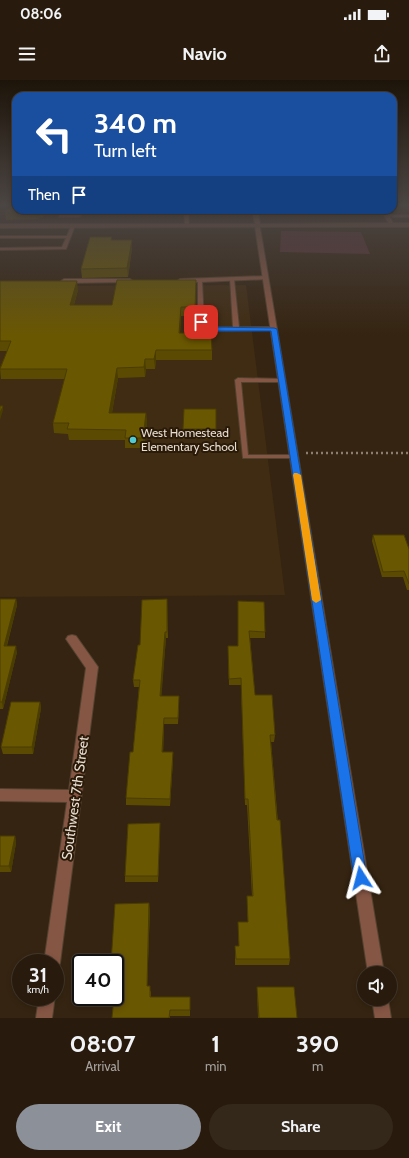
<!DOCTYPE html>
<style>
:root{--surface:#281b0d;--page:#34281b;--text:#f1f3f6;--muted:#a5a19d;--line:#44392e;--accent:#8c9099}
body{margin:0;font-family:Cabin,sans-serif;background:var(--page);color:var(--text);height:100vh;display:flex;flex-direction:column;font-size:15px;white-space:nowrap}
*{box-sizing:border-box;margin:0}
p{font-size:13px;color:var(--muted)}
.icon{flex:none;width:22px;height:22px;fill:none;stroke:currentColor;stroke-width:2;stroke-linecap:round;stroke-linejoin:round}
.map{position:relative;height:938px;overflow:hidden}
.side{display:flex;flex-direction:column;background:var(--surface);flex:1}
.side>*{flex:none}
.banner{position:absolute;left:12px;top:12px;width:385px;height:122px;border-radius:12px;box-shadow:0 2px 6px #0003,0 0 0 1px var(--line);background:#1a4fa0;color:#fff;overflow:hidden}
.fabs{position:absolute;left:357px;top:886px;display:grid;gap:8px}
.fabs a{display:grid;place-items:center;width:40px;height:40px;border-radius:50%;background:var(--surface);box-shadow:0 2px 6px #0003,0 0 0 1px var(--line);font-size:20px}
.speed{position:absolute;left:12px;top:874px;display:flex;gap:8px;font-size:20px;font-weight:700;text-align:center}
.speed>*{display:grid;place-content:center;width:52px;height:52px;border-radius:50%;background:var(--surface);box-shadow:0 2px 6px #0003,0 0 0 1px var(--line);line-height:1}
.speed small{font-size:10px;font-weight:400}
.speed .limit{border:2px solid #111;border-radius:6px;background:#fff;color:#111}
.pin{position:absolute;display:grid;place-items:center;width:34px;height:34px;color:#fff;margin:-17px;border-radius:8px;box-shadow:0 2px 6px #0006}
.me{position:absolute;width:44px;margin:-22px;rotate:351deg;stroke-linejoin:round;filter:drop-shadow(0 0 3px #0008)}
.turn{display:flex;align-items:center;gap:14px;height:84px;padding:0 16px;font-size:18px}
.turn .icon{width:52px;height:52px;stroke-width:2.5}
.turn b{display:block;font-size:28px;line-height:34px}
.then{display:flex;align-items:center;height:38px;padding:0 16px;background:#0003;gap:8px;font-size:15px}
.eta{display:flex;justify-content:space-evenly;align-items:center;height:68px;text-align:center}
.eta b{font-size:24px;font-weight:700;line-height:28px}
.action{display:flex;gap:8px;margin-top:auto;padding:8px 16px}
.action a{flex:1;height:46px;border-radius:24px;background:var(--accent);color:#fff;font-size:16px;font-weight:700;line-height:46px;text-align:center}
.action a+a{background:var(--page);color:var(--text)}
.status{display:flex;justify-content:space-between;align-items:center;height:28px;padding:0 20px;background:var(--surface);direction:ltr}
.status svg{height:11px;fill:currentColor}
header{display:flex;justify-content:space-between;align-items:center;height:52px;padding:0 16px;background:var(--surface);font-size:18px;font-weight:700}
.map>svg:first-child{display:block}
.built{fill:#402c13}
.green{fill:#5b3034}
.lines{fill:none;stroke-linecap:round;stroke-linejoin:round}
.service-casing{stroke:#524230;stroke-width:2}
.minor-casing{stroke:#524230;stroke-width:2}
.tertiary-casing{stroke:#524230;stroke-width:2}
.path{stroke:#8d7f6f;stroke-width:2.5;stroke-dasharray:2 3;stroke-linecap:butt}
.service{fill:#865644;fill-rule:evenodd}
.minor{fill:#865644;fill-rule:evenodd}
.tertiary{fill:#865644;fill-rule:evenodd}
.wall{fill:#5b4b02}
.shaded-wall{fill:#4a3d01}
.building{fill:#6a5702;stroke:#4a3d01}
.route{fill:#1a73e8;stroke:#114b97}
.slow{fill:#f59e0b}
.poi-dot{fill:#51ccd2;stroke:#2a1a08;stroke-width:1.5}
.labels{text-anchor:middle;stroke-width:4;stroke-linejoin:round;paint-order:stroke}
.poi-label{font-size:12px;fill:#e8ddd1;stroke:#2a1a08;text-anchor:start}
.near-street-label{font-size:14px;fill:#e8ddd1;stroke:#2a1a08}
</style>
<div class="status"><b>08:06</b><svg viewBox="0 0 49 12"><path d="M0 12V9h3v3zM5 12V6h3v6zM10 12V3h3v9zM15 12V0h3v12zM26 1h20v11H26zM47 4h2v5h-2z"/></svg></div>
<header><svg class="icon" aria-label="menu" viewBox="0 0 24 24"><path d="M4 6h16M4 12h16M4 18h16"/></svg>Navio<svg class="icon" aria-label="share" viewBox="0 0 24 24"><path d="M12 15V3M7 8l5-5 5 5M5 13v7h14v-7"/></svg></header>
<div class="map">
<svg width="409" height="938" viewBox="0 0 409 938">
<rect width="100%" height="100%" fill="#352411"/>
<!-- built -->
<polygon class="built" points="246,205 285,515 0,517 0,206"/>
<!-- green -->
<polygon class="green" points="281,151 361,152 370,174 280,172"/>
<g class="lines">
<!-- service casing -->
<g class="service-casing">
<g id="service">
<polygon points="60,130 64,130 62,135 79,135 81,136 79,137 59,137"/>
<polygon points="185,130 192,130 188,132 189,145 187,146 185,145 184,131"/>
<polygon points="386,135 409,135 409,137 387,137 385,136"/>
<polygon points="71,145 75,146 66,169 0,170 0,168 62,167 66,158 0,158 0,156 67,156"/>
<path d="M 230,198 L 234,199 L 239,247 L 274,247 L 277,249 L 276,250 L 216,251 L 201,246 L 198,242 L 198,200 L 200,199 L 202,200 L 204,242 C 211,249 223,247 233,247 Z"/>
<polygon points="238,298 284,299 284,301 282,302 241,302 248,375 294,375 297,377 296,378 243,378 235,300"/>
</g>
</g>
<!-- minor casing -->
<g class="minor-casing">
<g id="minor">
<polygon points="381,130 387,130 394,146 390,146"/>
<polygon points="266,196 268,197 268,199 180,203 177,201 180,199"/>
<polygon points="130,199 133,201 132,202 64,203 61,201 64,199"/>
<polygon points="72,555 76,556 98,587 60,883 58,889 55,890 55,883 44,883 67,722 0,721 0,709 69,710 86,588 66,559 68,556"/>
<polygon points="39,917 55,916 52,938 36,938"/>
</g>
</g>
<!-- tertiary casing -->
<g class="tertiary-casing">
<g id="tertiary">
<polygon points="252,130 258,130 260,144 409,143 409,147 260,147 384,893 368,893 255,147 0,148 0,144 255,144"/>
<polygon points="372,919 388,919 391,938 375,938"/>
</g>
</g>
<!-- path -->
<polyline class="path" points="306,373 409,373"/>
<!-- service -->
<use href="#service" class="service"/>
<!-- minor -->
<use href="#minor" class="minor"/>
<!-- tertiary -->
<use href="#tertiary" class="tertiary"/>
</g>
<!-- wall -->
<g class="wall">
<polygon points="407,124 409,124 409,133 406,128"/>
<polygon points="16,130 46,130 43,137 36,139 6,140 5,133"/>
<polygon points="287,130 362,130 363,131 362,135 288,135"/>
<polygon points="112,160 132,168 128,197 82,198 81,189"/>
<polygon points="0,201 78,210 74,225 112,225 196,209 195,236 181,236 180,253 212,270 212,280 156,280 155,289 146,289 145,297 118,298 112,333 146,333 147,343 144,368 125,368 125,360 69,360 68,354 54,353 53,343 65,299 1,299 0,288 7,271 0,271"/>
<polygon points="216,329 216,359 183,359 183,349"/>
<polygon points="373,455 409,469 409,510 407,510 403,497 382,497 372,461"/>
<polygon points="0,519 16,519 17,525 7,566 17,572 3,629 0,629"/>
<polygon points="167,519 168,558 166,558 161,616 179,616 179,623 178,644 164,644 163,672 173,679 170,726 126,725 126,718 133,672 139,607 134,607 133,600 140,565"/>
<polygon points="238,521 265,552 265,558 250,558 255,615 275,655 274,662 271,662 290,879 289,885 235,885 235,866 239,866 238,842 248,842 247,822 247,816 252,816 247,725 245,725 241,605 229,605 228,573 228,566 238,566"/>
<polygon points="40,622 41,628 33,674 3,674 1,667"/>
<polygon points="160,750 158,802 125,802 125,796"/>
<polygon points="0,756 15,756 16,763 11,792 0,792"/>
<polygon points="150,829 147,906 151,912 151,917 190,917 190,936 170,936 170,938 112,938 116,890 115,890 115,883"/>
<polygon points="257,907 297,938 258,938 257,912"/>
</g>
<!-- shaded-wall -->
<g class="shaded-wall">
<polygon points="43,130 46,130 43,137 36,139 36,133"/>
<polygon points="132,160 132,168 128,197 127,188"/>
<polygon points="77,201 78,210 71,234 70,225"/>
<polygon points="181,227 181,236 179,262 179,253"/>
<polygon points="156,270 156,280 155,289 154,279"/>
<polygon points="145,279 146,289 145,297 144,287"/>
<polygon points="117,288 118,298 110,343 109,333"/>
<polygon points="3,326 3,330 0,340 0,333"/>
<polygon points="146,333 147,343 144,368 143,358"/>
<polygon points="16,519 17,525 5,572 4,566"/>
<polygon points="165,552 166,558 161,623 160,616"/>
<polygon points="16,566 17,572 3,629 2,622"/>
<polygon points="40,622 41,628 33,674 32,667"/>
<polygon points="164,638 164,644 163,679 162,672"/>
<polygon points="173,672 173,679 170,726 170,719"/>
<polygon points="160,743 160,750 158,802 158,796"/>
<polygon points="15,756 16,763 11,792 9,786"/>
<polygon points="149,823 150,829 147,912 147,906"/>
</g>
<!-- building -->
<g class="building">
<polygon points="10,124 16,124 16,130 43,130 43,131 36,133 5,133"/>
<polygon points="288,130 362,130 363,131 288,132"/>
<polygon points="90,157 112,157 111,160 132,160 127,188 81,189"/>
<polygon points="117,200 196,200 195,227 181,227 179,253 211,253 212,270 156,270 154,279 145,279 144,287 117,288 109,333 146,333 143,358 125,358 126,350 67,349 69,343 53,343 67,289 0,289 11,261 0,261 0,201 77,201 70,225 112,225"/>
<polygon points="0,326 3,326 0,333"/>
<polygon points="184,329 216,329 216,349 183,349"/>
<polygon points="373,455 404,455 409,469 409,504 404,491 383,492"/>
<polygon points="0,519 16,519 4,566 16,566 2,622 0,622"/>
<polygon points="167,519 167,552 165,552 160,616 179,616 178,638 164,638 162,672 173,672 170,719 126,718 130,672 133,672 140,600 133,600 138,565 140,565 142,520"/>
<polygon points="238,521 264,522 265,552 249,551 255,615 272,615 275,655 270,655 277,740 280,740 290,879 236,879 235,866 239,866 238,842 248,842 247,816 253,816 248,719 245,719 241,598 229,599 228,566 238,566"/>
<polygon points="11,622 40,622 32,667 1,667"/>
<polygon points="160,743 158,796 125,796 128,744"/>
<polygon points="0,756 15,756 9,786 0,786"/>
<polygon points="149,823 147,906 150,906 150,917 190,917 190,930 170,930 169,938 112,938 114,917 115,917 115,901 116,884 115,884 115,883 111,883 115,824"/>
<polygon points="257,907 294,907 297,938 259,938"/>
</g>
<!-- sky -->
<linearGradient id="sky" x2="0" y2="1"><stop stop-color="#1d1409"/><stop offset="0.49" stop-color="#4b4543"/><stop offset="1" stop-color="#4b4543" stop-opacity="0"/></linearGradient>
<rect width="409" height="255" fill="url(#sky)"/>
<!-- route -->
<polygon class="route" points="199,240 203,240 205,244 213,247 274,248 277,249 367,798 365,803 361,805 356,803 354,798 271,251 213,251 201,247"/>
<!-- slow -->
<polygon class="slow" points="294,393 297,393 301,395 321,520 316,523 312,520 293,395"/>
<!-- markers -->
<circle class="poi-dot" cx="133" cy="360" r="4"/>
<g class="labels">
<!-- poi labels -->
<g class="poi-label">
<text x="141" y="357">West Homestead<tspan x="141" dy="14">Elementary School</tspan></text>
</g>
<!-- near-street labels -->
<g class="near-street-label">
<text transform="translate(75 718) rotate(-82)" y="5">Southwest 7th Street</text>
</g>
</g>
</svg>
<div class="fabs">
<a><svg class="icon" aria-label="sound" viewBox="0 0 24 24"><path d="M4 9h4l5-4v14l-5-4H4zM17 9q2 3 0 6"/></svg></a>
</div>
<div class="speed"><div>31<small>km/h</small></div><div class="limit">40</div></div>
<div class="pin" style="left:201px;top:242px;background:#d93025"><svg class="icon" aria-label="arrive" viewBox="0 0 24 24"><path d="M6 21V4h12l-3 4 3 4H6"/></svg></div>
<svg class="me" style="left:361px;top:798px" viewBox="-20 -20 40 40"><path d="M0-17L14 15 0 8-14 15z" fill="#1a73e8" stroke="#fff" stroke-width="4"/></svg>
<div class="banner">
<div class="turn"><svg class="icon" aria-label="left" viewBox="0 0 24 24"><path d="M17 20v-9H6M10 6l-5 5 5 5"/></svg><div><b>340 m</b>Turn left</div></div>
<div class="then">Then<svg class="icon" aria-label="arrive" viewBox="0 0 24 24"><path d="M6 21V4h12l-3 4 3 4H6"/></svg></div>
</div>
</div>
<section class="side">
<div class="eta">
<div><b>08:07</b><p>Arrival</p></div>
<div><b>1</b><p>min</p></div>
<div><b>390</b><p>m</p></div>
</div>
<div class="action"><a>Exit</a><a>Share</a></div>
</section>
